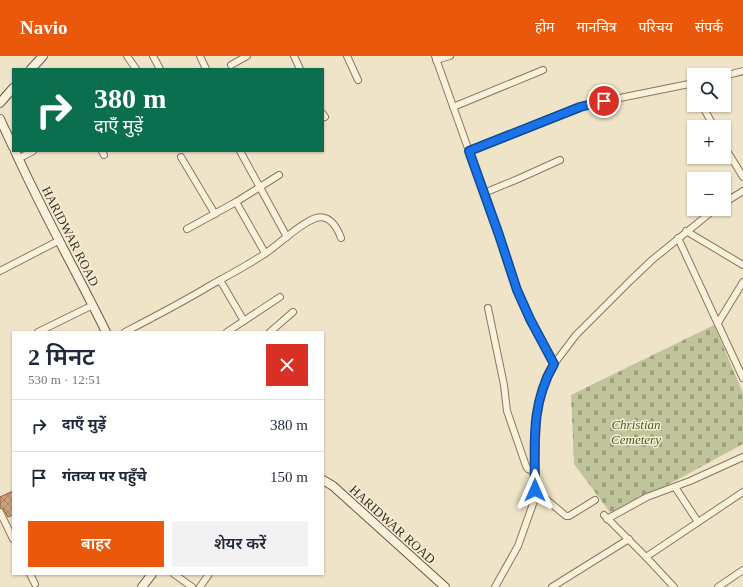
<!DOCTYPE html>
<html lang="hi">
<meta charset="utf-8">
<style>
:root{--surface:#fff;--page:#f2f2f3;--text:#1f2937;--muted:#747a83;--line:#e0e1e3;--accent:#ea580c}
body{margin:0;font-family:"Times New Roman","Noto Sans Devanagari",serif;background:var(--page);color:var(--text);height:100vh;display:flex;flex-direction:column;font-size:15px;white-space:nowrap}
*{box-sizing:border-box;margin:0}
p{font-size:13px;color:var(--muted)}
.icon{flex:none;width:22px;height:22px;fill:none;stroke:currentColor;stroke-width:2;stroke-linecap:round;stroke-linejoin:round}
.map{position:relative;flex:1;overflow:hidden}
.sheet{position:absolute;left:12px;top:275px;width:312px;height:244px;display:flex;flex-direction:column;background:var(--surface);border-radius:0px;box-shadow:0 1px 3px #0004}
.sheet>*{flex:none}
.hud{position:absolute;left:12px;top:12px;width:312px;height:84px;border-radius:0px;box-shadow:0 1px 3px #0004;background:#0b6e4f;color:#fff;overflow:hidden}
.buttons{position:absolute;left:687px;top:12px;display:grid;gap:8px}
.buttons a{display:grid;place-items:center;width:44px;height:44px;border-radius:0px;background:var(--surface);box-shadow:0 1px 3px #0004;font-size:20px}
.pin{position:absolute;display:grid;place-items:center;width:34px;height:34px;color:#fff;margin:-17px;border:2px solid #fff;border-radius:50%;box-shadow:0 1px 4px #0007}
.me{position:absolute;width:44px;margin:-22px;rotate:0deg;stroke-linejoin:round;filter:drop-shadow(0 0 3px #0008)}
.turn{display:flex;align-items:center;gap:14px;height:84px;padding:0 16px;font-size:18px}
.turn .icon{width:52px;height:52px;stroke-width:2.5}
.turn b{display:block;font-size:28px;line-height:34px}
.round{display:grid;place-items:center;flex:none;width:42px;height:42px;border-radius:0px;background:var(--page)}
.summary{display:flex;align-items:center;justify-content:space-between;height:68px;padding:0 16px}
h1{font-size:24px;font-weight:600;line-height:30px}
.primary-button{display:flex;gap:8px;margin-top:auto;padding:8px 16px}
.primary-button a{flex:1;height:46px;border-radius:0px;background:var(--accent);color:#fff;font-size:16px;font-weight:600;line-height:46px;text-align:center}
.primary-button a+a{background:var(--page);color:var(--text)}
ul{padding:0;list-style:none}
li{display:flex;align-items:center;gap:12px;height:52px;padding:0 16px;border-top:1px solid var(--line)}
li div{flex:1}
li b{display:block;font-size:15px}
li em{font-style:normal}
header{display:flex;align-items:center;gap:24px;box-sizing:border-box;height:56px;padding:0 20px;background:var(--accent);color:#fff}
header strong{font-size:19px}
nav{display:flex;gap:22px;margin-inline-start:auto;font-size:14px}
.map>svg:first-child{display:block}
.cemetery{fill:url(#cemetery-stones)}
.building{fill:url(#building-cross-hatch);stroke:#8d5f41}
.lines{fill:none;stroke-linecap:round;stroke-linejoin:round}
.street-casing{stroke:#8d765c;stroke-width:8}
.secondary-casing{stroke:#6f573f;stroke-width:10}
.street{stroke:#faf1dc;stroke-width:6}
.secondary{stroke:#faf1dc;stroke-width:8}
.route-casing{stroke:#114b97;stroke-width:10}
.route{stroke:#1a73e8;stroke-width:7}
.labels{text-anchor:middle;stroke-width:3;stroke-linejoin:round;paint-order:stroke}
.street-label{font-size:13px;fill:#3d2e20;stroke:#f7eed8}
.park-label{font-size:13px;font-style:italic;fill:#4d5a26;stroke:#f7eed8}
</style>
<header>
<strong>Navio</strong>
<nav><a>होम</a><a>मानचित्र</a><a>परिचय</a><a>संपर्क</a></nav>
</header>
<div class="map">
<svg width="743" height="531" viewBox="0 0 743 531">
<defs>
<pattern id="cemetery-stones" width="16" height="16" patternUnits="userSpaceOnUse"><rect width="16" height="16" fill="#bfc49a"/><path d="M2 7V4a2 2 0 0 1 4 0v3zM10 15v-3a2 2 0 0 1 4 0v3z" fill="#9ca07d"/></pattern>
<pattern id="building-cross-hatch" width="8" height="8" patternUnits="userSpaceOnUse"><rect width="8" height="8" fill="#cf9f7d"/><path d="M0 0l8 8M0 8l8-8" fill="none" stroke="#a98266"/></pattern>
</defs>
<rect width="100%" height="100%" fill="#f0e4c8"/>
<!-- cemetery -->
<polygon class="cemetery" points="714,269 743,337 743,388 612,459 574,408 571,339"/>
<!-- building -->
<polygon class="building" points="13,435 13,459 8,461 4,454 0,452 0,441"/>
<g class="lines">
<!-- street casing -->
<g class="street-casing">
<g id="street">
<polyline points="127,0 136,13"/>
<polyline points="153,0 160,13"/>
<polyline points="200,0 206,13"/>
<polyline points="294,0 300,13"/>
<polyline points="347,0 358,24"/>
<polyline points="435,0 499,179 517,234 529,263 554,308"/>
<polyline points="436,4 450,0"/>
<polyline points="231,9 247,0"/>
<polyline points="724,20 743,15"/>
<polyline points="702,49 714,71"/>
<polyline points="453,51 543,14"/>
<polyline points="323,58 325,61"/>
<polyline points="724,90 743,121"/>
<polyline points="102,95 104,99"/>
<polyline points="240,95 287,181"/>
<polyline points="469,95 590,48 694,27"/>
<polyline points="181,101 215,158"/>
<polyline points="18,103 33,95"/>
<polyline points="484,137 518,123 560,104"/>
<polyline points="236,146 265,197"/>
<polyline points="724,147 743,135"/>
<polyline points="187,173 236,146 279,119"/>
<polyline points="686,175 743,209"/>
<polyline points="678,182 743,322"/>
<polyline points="0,215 60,184"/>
<polyline points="220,224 244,265"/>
<polyline points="488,252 504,329 507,355 526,410 528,413 535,416"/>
<polyline points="718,267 743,226"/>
<polyline points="38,276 93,249"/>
<path d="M 125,276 C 154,261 183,246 211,229 C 229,219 248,209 266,197 C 279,188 302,166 316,162 C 329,158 337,171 341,182"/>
<polyline points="227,276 280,241"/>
<polyline points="270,276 293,256"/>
<polyline points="675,431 698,466"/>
<polyline points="535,434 566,460 569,460 595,444"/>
<polyline points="0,456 13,483"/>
<polyline points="604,459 646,501 674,531"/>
<polyline points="607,463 647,441 690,425 743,401"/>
<polyline points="646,501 743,436"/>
<polyline points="30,518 35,528"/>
<polyline points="174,518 192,531"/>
<polyline points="200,531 209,518"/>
<polyline points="495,531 518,490 534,445 537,354 546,321 554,308 576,279 630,225 652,204 715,153"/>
<polyline points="552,531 629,483"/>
<polyline points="718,531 743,514"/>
</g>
</g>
<!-- secondary casing -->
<g class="secondary-casing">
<g id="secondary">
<polyline points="31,13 43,0"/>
<polyline points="0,47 13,32"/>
<polyline points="0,63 13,91"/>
<path d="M 15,95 C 43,157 76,215 106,276"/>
<polyline points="323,424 333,430 445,531"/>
<polyline points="142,531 152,518"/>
</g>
</g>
<!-- street -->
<use href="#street" class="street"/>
<!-- secondary -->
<use href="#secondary" class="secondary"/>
</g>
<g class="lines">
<!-- route casing -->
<g class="route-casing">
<path id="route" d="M 535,434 C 535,389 530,349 554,308 L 530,263 L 517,234 L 499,179 L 469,95 L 580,51 L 604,45"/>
</g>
<!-- route -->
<use href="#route" class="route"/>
</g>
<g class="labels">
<!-- street labels -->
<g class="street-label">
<text transform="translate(71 180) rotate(63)" y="5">HARIDWAR ROAD</text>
<text transform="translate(393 468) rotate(42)" y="5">HARIDWAR ROAD</text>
</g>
<!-- park labels -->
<g class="park-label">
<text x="636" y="373">Christian<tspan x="636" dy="15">Cemetery</tspan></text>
</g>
</g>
</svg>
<div class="buttons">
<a><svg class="icon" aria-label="search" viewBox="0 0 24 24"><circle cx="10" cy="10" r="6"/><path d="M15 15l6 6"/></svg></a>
<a>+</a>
<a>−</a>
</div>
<div class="pin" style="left:604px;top:45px;background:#d93025"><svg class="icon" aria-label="arrive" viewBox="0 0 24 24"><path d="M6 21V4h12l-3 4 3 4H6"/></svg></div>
<svg class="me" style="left:535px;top:434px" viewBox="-20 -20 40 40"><path d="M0-17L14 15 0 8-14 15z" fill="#1a73e8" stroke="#fff" stroke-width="4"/></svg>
<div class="hud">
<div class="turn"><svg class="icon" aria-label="right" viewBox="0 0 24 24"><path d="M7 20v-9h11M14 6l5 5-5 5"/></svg><div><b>380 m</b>दाएँ मुड़ें</div></div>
</div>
<section class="sheet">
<div class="summary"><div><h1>2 मिनट</h1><p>530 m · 12:51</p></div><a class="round" style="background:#d93025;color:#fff"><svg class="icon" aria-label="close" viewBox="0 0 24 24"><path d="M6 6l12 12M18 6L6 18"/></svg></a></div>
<ul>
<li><svg class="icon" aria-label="right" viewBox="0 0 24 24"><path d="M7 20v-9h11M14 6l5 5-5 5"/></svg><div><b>दाएँ मुड़ें</b></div><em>380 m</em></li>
<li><svg class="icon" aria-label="arrive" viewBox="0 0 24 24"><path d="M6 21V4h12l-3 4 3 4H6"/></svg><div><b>गंतव्य पर पहुँचे</b></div><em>150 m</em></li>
</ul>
<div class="primary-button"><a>बाहर</a><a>शेयर करें</a></div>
</section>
</div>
